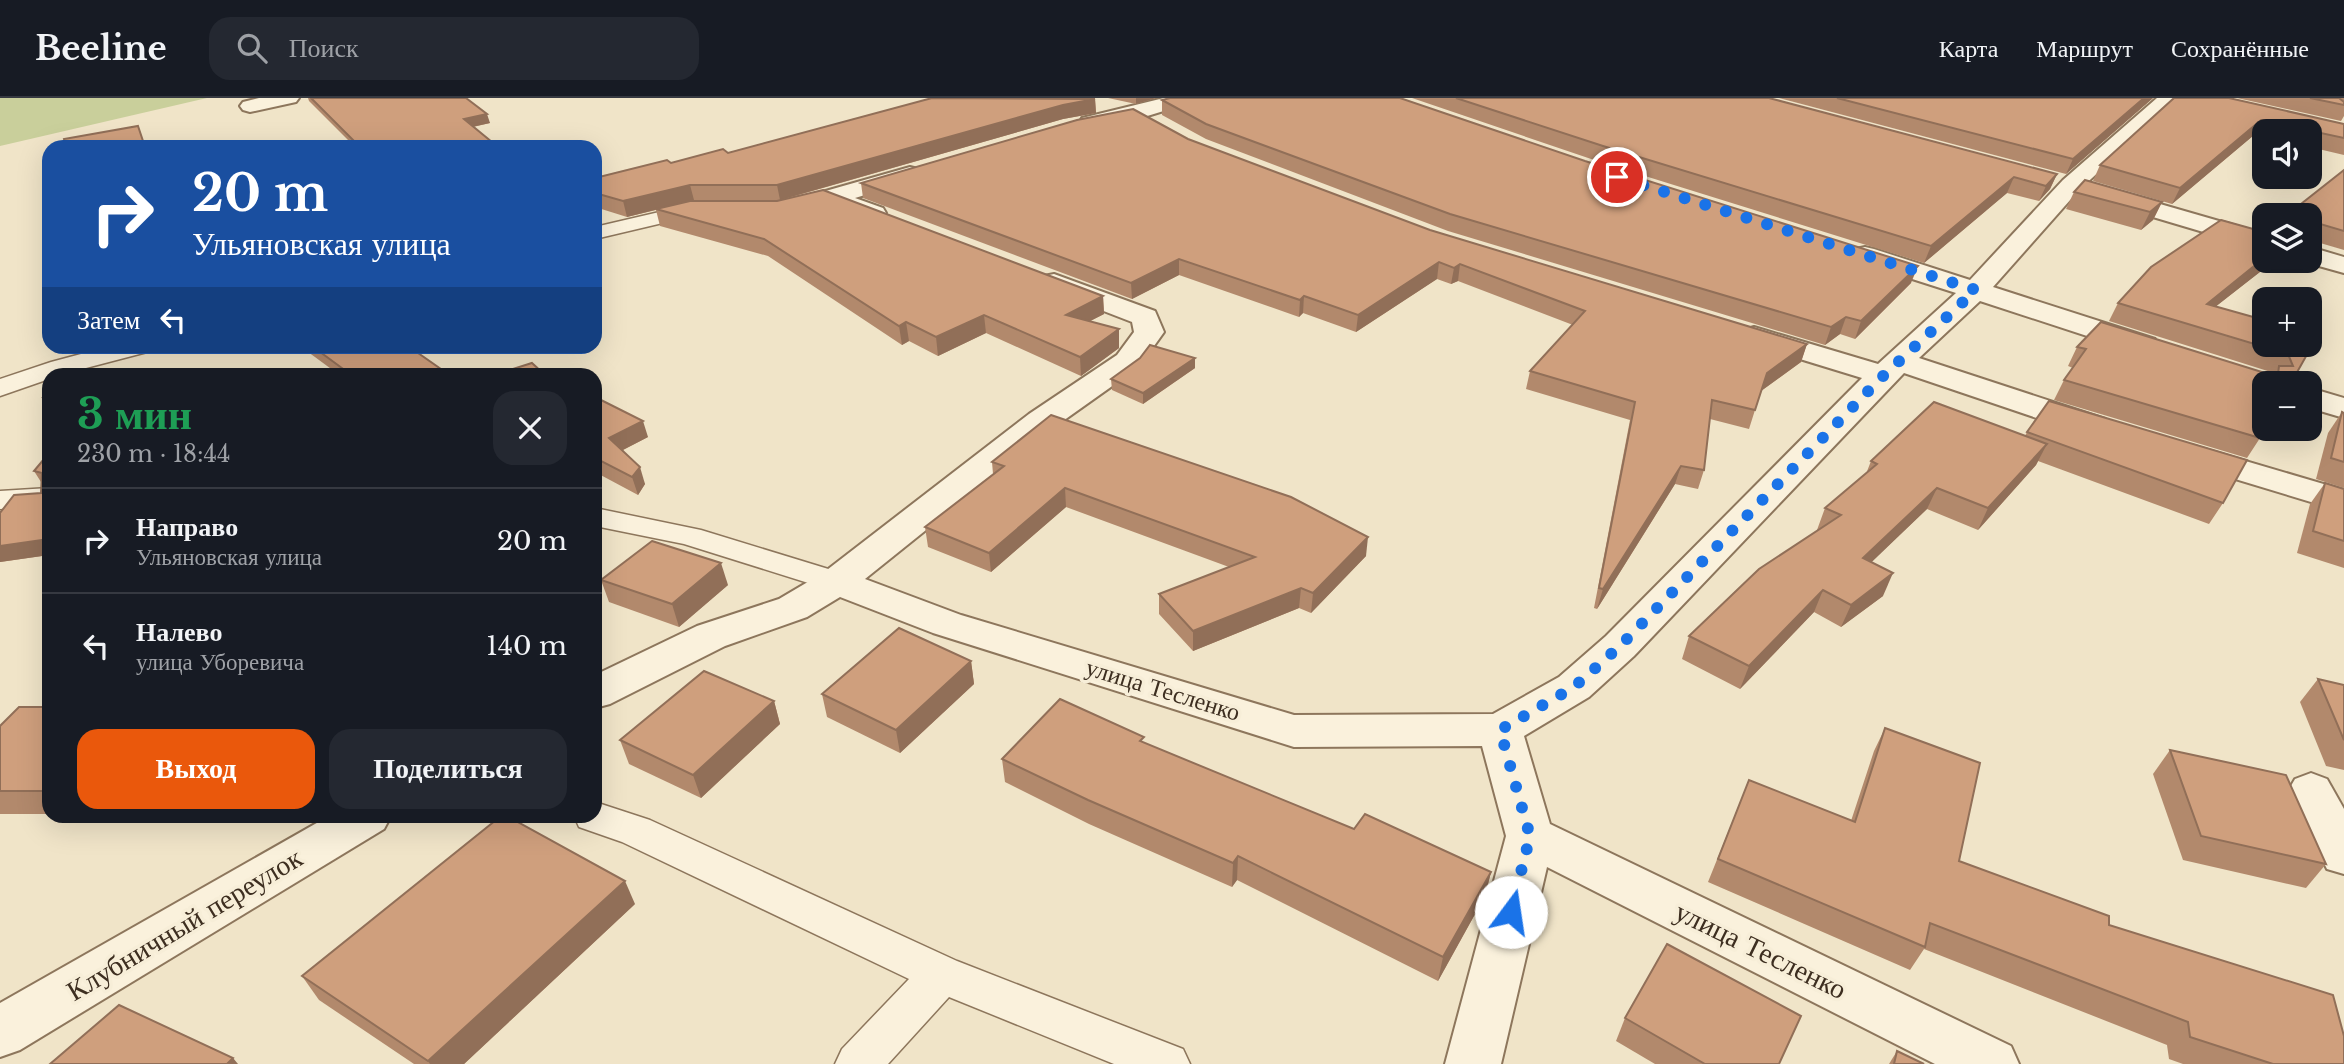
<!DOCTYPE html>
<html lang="ru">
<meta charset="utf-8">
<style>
:root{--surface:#171b24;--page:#242831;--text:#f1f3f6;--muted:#9ea1a6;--line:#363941;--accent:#ea580c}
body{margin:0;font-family:"Libre Baskerville",serif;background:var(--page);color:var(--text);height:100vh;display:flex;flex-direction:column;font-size:26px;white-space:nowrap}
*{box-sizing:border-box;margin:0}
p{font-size:23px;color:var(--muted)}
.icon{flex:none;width:38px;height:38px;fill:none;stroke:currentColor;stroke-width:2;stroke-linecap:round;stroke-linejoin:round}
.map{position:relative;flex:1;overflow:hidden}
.panel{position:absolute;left:42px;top:270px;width:560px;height:455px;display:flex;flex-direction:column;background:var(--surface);border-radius:21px;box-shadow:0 7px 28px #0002}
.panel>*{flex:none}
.top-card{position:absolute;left:42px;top:42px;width:560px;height:214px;border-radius:21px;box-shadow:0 7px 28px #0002;background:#1a4fa0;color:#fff;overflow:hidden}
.tools{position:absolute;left:2252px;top:21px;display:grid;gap:14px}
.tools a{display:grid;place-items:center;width:70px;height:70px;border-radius:14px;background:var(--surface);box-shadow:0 7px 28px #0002;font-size:35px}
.pin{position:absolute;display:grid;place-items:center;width:60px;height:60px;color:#fff;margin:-30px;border:4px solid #fff;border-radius:50%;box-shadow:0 2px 7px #0007}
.me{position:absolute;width:77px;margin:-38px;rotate:14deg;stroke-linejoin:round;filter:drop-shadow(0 0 5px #0008)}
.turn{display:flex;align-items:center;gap:24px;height:147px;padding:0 35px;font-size:32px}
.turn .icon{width:91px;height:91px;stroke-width:2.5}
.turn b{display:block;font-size:49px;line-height:60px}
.then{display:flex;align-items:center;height:66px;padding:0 35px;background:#0003;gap:14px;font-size:26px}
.round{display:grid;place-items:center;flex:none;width:74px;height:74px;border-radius:21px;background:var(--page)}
.overview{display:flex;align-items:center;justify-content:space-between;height:119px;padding:0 35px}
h1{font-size:42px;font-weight:700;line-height:52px;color:#1e9e55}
.cta{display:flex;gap:14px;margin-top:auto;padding:14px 35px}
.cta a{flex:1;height:80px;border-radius:21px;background:var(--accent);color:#fff;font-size:28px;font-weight:700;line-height:80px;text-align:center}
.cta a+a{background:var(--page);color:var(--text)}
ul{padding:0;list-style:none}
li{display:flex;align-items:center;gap:21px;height:105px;padding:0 35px;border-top:2px solid var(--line)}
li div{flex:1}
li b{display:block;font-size:26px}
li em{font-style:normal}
header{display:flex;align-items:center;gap:42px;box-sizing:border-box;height:98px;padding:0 35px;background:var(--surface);border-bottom:2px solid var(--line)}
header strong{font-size:33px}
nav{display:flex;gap:38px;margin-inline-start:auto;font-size:24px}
.search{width:490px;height:63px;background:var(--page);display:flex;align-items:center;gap:18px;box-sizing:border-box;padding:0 24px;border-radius:21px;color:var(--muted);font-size:26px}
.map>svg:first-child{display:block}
.green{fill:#c9cf9b}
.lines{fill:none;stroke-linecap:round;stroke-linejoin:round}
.service-casing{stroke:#8d765c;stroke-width:3}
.minor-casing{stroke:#8d765c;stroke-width:4}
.service{fill:#faf1dc;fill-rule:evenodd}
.minor{fill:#faf1dc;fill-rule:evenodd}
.wall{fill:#b2896c;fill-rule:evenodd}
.shaded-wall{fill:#916f58}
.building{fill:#cf9f7d;stroke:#916f58;stroke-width:2}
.route{stroke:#1a73e8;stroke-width:12;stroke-dasharray:0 21.6}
.labels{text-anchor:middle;stroke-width:7;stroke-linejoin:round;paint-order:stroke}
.street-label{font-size:24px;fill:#3d2e20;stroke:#f7eed8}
.near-street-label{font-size:28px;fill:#3d2e20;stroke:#f7eed8}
</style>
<header>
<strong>Beeline</strong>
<div class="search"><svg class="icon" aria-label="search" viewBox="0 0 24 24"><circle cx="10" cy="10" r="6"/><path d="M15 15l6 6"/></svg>Поиск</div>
<nav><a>Карта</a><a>Маршрут</a><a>Сохранённые</a></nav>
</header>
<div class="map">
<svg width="2344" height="966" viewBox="0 0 2344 966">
<rect width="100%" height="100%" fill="#f0e4c8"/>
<!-- green -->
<polygon class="green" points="0,0 207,0 0,48"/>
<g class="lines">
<!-- service casing -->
<g class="service-casing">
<g id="service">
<polygon points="698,105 705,107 708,111 705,115 595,141 595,129"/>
<polygon points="111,248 154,248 151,253 63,276 49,276 49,281 0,298 0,281 51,264"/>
<polygon points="49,390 49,408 0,411 0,393"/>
<polygon points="595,410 701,432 848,477 853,484 848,491 837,494 684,446 595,428"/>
<polygon points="595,704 650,722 957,863 1183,951 1190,966 1114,966 949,899 888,966 835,966 842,951 909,881 622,744 579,729 574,718 595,718"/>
</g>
</g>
<!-- minor casing -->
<g class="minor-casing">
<g id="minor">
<polygon points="259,0 299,0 296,4 250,14 243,12 240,8 243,4"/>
<polygon points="1164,0 1196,0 1193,4 1144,19 1090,31 1082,30 1079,25 1082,20"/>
<polygon points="2157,0 2179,0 2079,92 1993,189 2155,241 2159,247 2155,253 2144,256 2133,253 1980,203 1919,260 2105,321 2109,328 2105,335 2093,338 2081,335 1904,275 1634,558 1589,599 1524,638 1550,726 2011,948 2019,966 1935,966 1547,769 1501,966 1445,966 1506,738 1482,648 1294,649 933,535 840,499 807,519 725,548 610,606 595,610 595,577 697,528 779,501 823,475 1029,316 1117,257 1134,234 1132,224 1044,190 1040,184 1044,178 1054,176 1155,213 1164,234 1139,269 1053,330 865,481 961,517 1294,617 1493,616 1559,579 1606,538 1862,280 1744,244 1739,238 1744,232 1754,229 1764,232 1878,266 1956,195 1856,163 1852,157 1856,151 1865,149 1874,151 1970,182 2063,82"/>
<path d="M 910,69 L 918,71 L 922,76 L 918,81 L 855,100 L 883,110 L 886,115 L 883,120 C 864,125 840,111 822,104 L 819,99 L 822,94 Z"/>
<polygon points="2108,91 2264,136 2264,152 2099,103 2096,98 2099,93"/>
<polygon points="2310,149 2344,159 2344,175 2301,163 2310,163"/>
<polygon points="2310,290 2344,300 2344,320 2310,310"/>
<polygon points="2191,347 2344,392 2344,414 2179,364 2174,357 2179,350"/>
<polygon points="2311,675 2327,681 2344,711 2344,776 2327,771 2288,693 2295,681"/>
<polygon points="329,718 391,718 384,731 20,952 0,959 0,905"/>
</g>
</g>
<!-- service -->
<use href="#service" class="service"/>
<!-- minor -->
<use href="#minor" class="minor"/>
</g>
<!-- wall -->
<g class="wall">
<polygon points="308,0 466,0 490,25 473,29 498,49 355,49 309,3"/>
<polygon points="1108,0 1156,0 1136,6"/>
<polygon points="1412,0 1769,0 2057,76 2050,91 2039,103 2007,95 1924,165 1600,64"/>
<polygon points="1779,0 2153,0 2066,76"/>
<polygon points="2174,0 2344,26 2344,57 2310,49 2310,33 2264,33 2264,39 2254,37 2172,106 2093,83 2100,67"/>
<polygon points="2237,0 2344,0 2344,18 2341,23"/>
<path d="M 1095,1 L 1096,15 L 1063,21 L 781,102 L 1103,198 L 1104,216 L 1090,223 L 1119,250 L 1081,278 L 986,235 L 938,258 L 909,243 L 902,247 L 768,158 L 660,128 L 656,112 L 627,119 L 595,109 L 595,80 L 728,55 ZM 694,102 L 779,102 L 692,103 Z"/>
<polygon points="1162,2 1911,185 1855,241 1840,236 1825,247 1448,133 1206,41 1162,17"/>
<polygon points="1188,41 1430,132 1807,246 1801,264 1761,293 1749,331 1710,321 1704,372 1698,391 1675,386 1597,511 1594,510 1630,322 1526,291 1530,273 1573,227 1458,183 1451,186 1437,181 1356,234 1303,215 1299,219 1179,177 1132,201 863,100 861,85"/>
<polygon points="2344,72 2344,152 2310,142 2310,117"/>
<polygon points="2074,94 2162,104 2153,122 2141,132 2066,111"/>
<polygon points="2274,163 2216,208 2310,247 2260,340 2247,360 2054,302 2064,282 2073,270 2068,268 2077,249 2274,276 2274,275 2109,223 2118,205"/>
<polygon points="300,248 408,248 448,276 338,276"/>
<polygon points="1195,260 1195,270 1143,306 1112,292 1111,281"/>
<polygon points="595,299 648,339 623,352 645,386 638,397 595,374"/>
<polygon points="2342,314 2344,315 2344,390 2316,381 2328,335"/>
<polygon points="2027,334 2223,405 2209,426 2038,363 2036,367 1978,432 1927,411 1871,464 1883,498 1841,529 1814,514 1740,591 1682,561 1689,538 1818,432 1817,432 1825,410 1866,376 1871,363 2025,338"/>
<polygon points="49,355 49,457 0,464 0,415 41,395 41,384 34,373"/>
<polygon points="992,364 1366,458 1311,515 1299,510 1193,553 1159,516 1159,496 1229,469 1066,409 991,474 928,449 925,429 993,376"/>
<polygon points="2325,385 2344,391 2344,470 2297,455 2310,406"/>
<polygon points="601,482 728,487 679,529 609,504"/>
<polygon points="971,563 974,586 900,655 827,619 822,596"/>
<polygon points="2318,581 2344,587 2344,672 2326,668 2300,604"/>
<polygon points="774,603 780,626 701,700 629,666 620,642"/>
<polygon points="49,609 49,716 0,716 0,628"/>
<polygon points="1885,630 1959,763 2109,827 2344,966 2183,966 2169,961 2167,947 1924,851 1910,872 1708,784 1749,682 1851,723 1874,653"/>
<polygon points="1144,645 1354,731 1491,774 1485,798 1438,883 1237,782 1232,789 1089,726 1005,684 1002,661"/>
<polygon points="2170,652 2326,766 2306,790 2183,762 2153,676"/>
<polygon points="635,806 464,966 414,966 319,902 302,878"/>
<polygon points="1625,920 1779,966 1655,966 1616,943"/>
<polygon points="1897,953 1924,966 1889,966"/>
</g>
<!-- shaded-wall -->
<g class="shaded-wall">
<polygon points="1136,0 1156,0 1136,6"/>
<polygon points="2144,0 2153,0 2066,76 2073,61"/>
<polygon points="1095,1 1096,15 1063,21 780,102 777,87 1063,7"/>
<polygon points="487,16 490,25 467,30 464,21"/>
<polygon points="2261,22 2254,37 2172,106 2180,90"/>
<polygon points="365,45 367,49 358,49 357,46"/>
<polygon points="2057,76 2050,91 2039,103 2046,88"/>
<polygon points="2014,79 2007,95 1924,165 1931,148"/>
<polygon points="690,87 694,102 627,119 623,103"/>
<polygon points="2162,104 2153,122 2141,132 2150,114"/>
<polygon points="2264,160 2264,163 2274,163 2196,224 2207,206"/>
<polygon points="1179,161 1179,177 1132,201 1131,185"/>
<polygon points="1439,164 1437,181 1356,234 1358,217"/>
<polygon points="1460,166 1458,183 1451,186 1454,170"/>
<polygon points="1918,168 1911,185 1855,241 1861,223"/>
<polygon points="1103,198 1104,216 1067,235 1066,217"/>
<polygon points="1304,198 1303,215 1299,219 1300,202"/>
<polygon points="984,217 986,235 938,258 936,239"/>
<polygon points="1846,219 1840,236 1825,247 1831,229"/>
<polygon points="906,224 909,243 902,247 899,228"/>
<polygon points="1119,231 1119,250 1081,278 1080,259"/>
<polygon points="1807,246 1801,264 1761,293 1767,275"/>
<polygon points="1195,260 1195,270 1143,306 1143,295"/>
<polygon points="643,323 648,339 615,356 609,340"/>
<polygon points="2047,346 2036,367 1978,432 1988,410"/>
<polygon points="1681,368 1675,386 1597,511 1603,491"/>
<polygon points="640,369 645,386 638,397 632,379"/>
<polygon points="1065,390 1066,409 991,474 989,455"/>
<polygon points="1937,390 1927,411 1853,482 1863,460"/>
<polygon points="1368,439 1366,458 1311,515 1313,495"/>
<polygon points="49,441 49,457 0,464 0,448"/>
<polygon points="721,465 728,487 679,529 672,506"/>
<polygon points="1893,475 1883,498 1841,529 1851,507"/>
<polygon points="1301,490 1299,510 1193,553 1193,533"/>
<polygon points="1823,492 1814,514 1740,591 1749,568"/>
<polygon points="971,563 974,586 900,655 896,632"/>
<polygon points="774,603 780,626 701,700 693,677"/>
<polygon points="1238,758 1237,782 1232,789 1233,765"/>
<polygon points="1491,774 1485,798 1438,883 1443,859"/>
<polygon points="625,783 635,806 464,966 430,966 428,963"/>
<polygon points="233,960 238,966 227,966"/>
</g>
<!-- building -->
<g class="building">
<polygon points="311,0 466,0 487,16 464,21 498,49 371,49 365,45 357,46"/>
<polygon points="932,0 1095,1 1063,7 777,87 690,87 623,103 595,95 595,80 667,62 671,65 723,51 728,55"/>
<polygon points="1170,0 1400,0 1585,63 1918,168 1861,223 1846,219 1831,229 1450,116 1206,26 1162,2"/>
<polygon points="1456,0 1769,0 2057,76 2046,88 2014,79 1931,148 1603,48"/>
<polygon points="1837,0 2144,0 2073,61"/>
<polygon points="2174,0 2229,0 2344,26 2344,40 2261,22 2180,90 2100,67"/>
<polygon points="2310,0 2339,0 2344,4 2344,7"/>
<polygon points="1133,11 1188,41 1430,132 1807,246 1767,275 1755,312 1712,302 1704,372 1681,368 1603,491 1599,490 1635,304 1530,273 1585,213 1460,166 1454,170 1439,164 1358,217 1304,198 1300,202 1179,161 1131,185 861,85 1077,22"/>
<polygon points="138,28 145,49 66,49 64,41"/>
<polygon points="2344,72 2344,133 2310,123 2310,117 2287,117"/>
<polygon points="2085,82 2162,104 2150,114 2074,94"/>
<polygon points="823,92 1103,198 1066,217 1119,231 1080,259 984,217 936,239 906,224 899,228 764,141 656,111 690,103 777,103"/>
<polygon points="2221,122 2264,134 2264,160 2207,206 2264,222 2264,247 2310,247 2310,235 2318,237 2291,285 2264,285 2265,331 2260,340 2064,282 2086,251 2077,249 2101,224 2265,275 2278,276 2279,268 2293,268 2288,256 2118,205 2151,169"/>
<polygon points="1150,247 1195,260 1143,295 1111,281 1140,260"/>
<polygon points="312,248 408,248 448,276 350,276"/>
<polygon points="532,265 544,276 497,276"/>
<polygon points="49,299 49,308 43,300"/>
<polygon points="595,299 643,323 609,340 640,369 632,379 595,360"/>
<polygon points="2049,303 2247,362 2223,405 2027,334"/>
<polygon points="1934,304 2047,346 1988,410 1937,390 1863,460 1893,475 1851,507 1823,492 1749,568 1689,538 1759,471 1841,417 1825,410 1877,366 1871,363"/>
<polygon points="2342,314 2344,315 2344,364 2331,360"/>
<polygon points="1051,317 1291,399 1368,439 1313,495 1301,490 1193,533 1159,496 1255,459 1065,390 989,455 925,429 1004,368 992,364"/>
<polygon points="49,355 49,441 0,448 0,415 14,397 41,395 42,375 34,373"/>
<polygon points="2325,385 2344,391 2344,443 2313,433"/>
<polygon points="652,443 721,465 672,506 601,482"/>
<polygon points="899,530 971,563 896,632 822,596"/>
<polygon points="704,573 774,603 693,677 620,642"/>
<polygon points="2318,581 2344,587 2344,642"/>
<polygon points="1060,601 1144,639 1140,643 1354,731 1365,716 1491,774 1443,859 1238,758 1233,765 1088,702 1002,661"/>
<polygon points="19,609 49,609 49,693 0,693 0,628"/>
<polygon points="1885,630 1980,665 1959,763 2109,818 2109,827 2333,897 2344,938 2344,966 2273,966 2190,939 2188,924 1930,825 1925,849 1718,761 1749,682 1855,724"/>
<polygon points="2170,652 2286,677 2326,766 2201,738"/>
<polygon points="501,718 507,718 625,783 428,963 302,878"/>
<polygon points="1667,846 1801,918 1779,966 1705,966 1625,920"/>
<polygon points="119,907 233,960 227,966 50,966"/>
<polygon points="1897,953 1924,966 1894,966"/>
</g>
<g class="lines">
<!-- route -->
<polyline class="route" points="1511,814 1530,738 1500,632 1574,589 1620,548 1883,278 1976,192 1617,79"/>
</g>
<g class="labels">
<!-- street labels -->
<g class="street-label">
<text transform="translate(1163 592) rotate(17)" y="8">улица Тесленко</text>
</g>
<!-- near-street labels -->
<g class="near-street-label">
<text transform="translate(184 826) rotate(-31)" y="10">Клубничный переулок</text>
<text transform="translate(1761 852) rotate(26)" y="10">улица Тесленко</text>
</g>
</g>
</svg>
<div class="tools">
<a><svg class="icon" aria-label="sound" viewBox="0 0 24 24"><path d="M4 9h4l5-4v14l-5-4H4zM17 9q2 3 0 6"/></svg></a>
<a><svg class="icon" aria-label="layers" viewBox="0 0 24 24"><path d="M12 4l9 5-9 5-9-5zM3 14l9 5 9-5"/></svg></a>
<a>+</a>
<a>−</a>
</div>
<div class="pin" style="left:1617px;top:79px;background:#d93025"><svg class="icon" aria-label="arrive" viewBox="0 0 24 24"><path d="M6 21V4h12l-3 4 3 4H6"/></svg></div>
<svg class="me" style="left:1511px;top:814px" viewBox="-20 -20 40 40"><circle r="19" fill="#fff"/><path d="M0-13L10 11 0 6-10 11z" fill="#1a73e8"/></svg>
<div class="top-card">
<div class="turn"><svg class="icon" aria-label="right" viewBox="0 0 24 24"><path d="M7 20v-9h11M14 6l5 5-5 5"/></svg><div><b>20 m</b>Ульяновская улица</div></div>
<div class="then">Затем<svg class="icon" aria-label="left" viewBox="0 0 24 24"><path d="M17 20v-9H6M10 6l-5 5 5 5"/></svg></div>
</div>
<section class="panel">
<div class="overview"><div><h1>3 мин</h1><p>230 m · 18:44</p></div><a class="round"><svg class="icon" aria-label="close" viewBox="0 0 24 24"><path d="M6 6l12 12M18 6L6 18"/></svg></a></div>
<ul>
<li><svg class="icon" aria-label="right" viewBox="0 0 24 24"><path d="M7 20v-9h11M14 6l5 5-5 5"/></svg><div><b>Направо</b><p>Ульяновская улица</p></div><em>20 m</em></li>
<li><svg class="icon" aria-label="left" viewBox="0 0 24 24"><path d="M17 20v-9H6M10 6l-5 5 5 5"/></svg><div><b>Налево</b><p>улица Уборевича</p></div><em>140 m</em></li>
</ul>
<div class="cta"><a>Выход</a><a>Поделиться</a></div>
</section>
</div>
